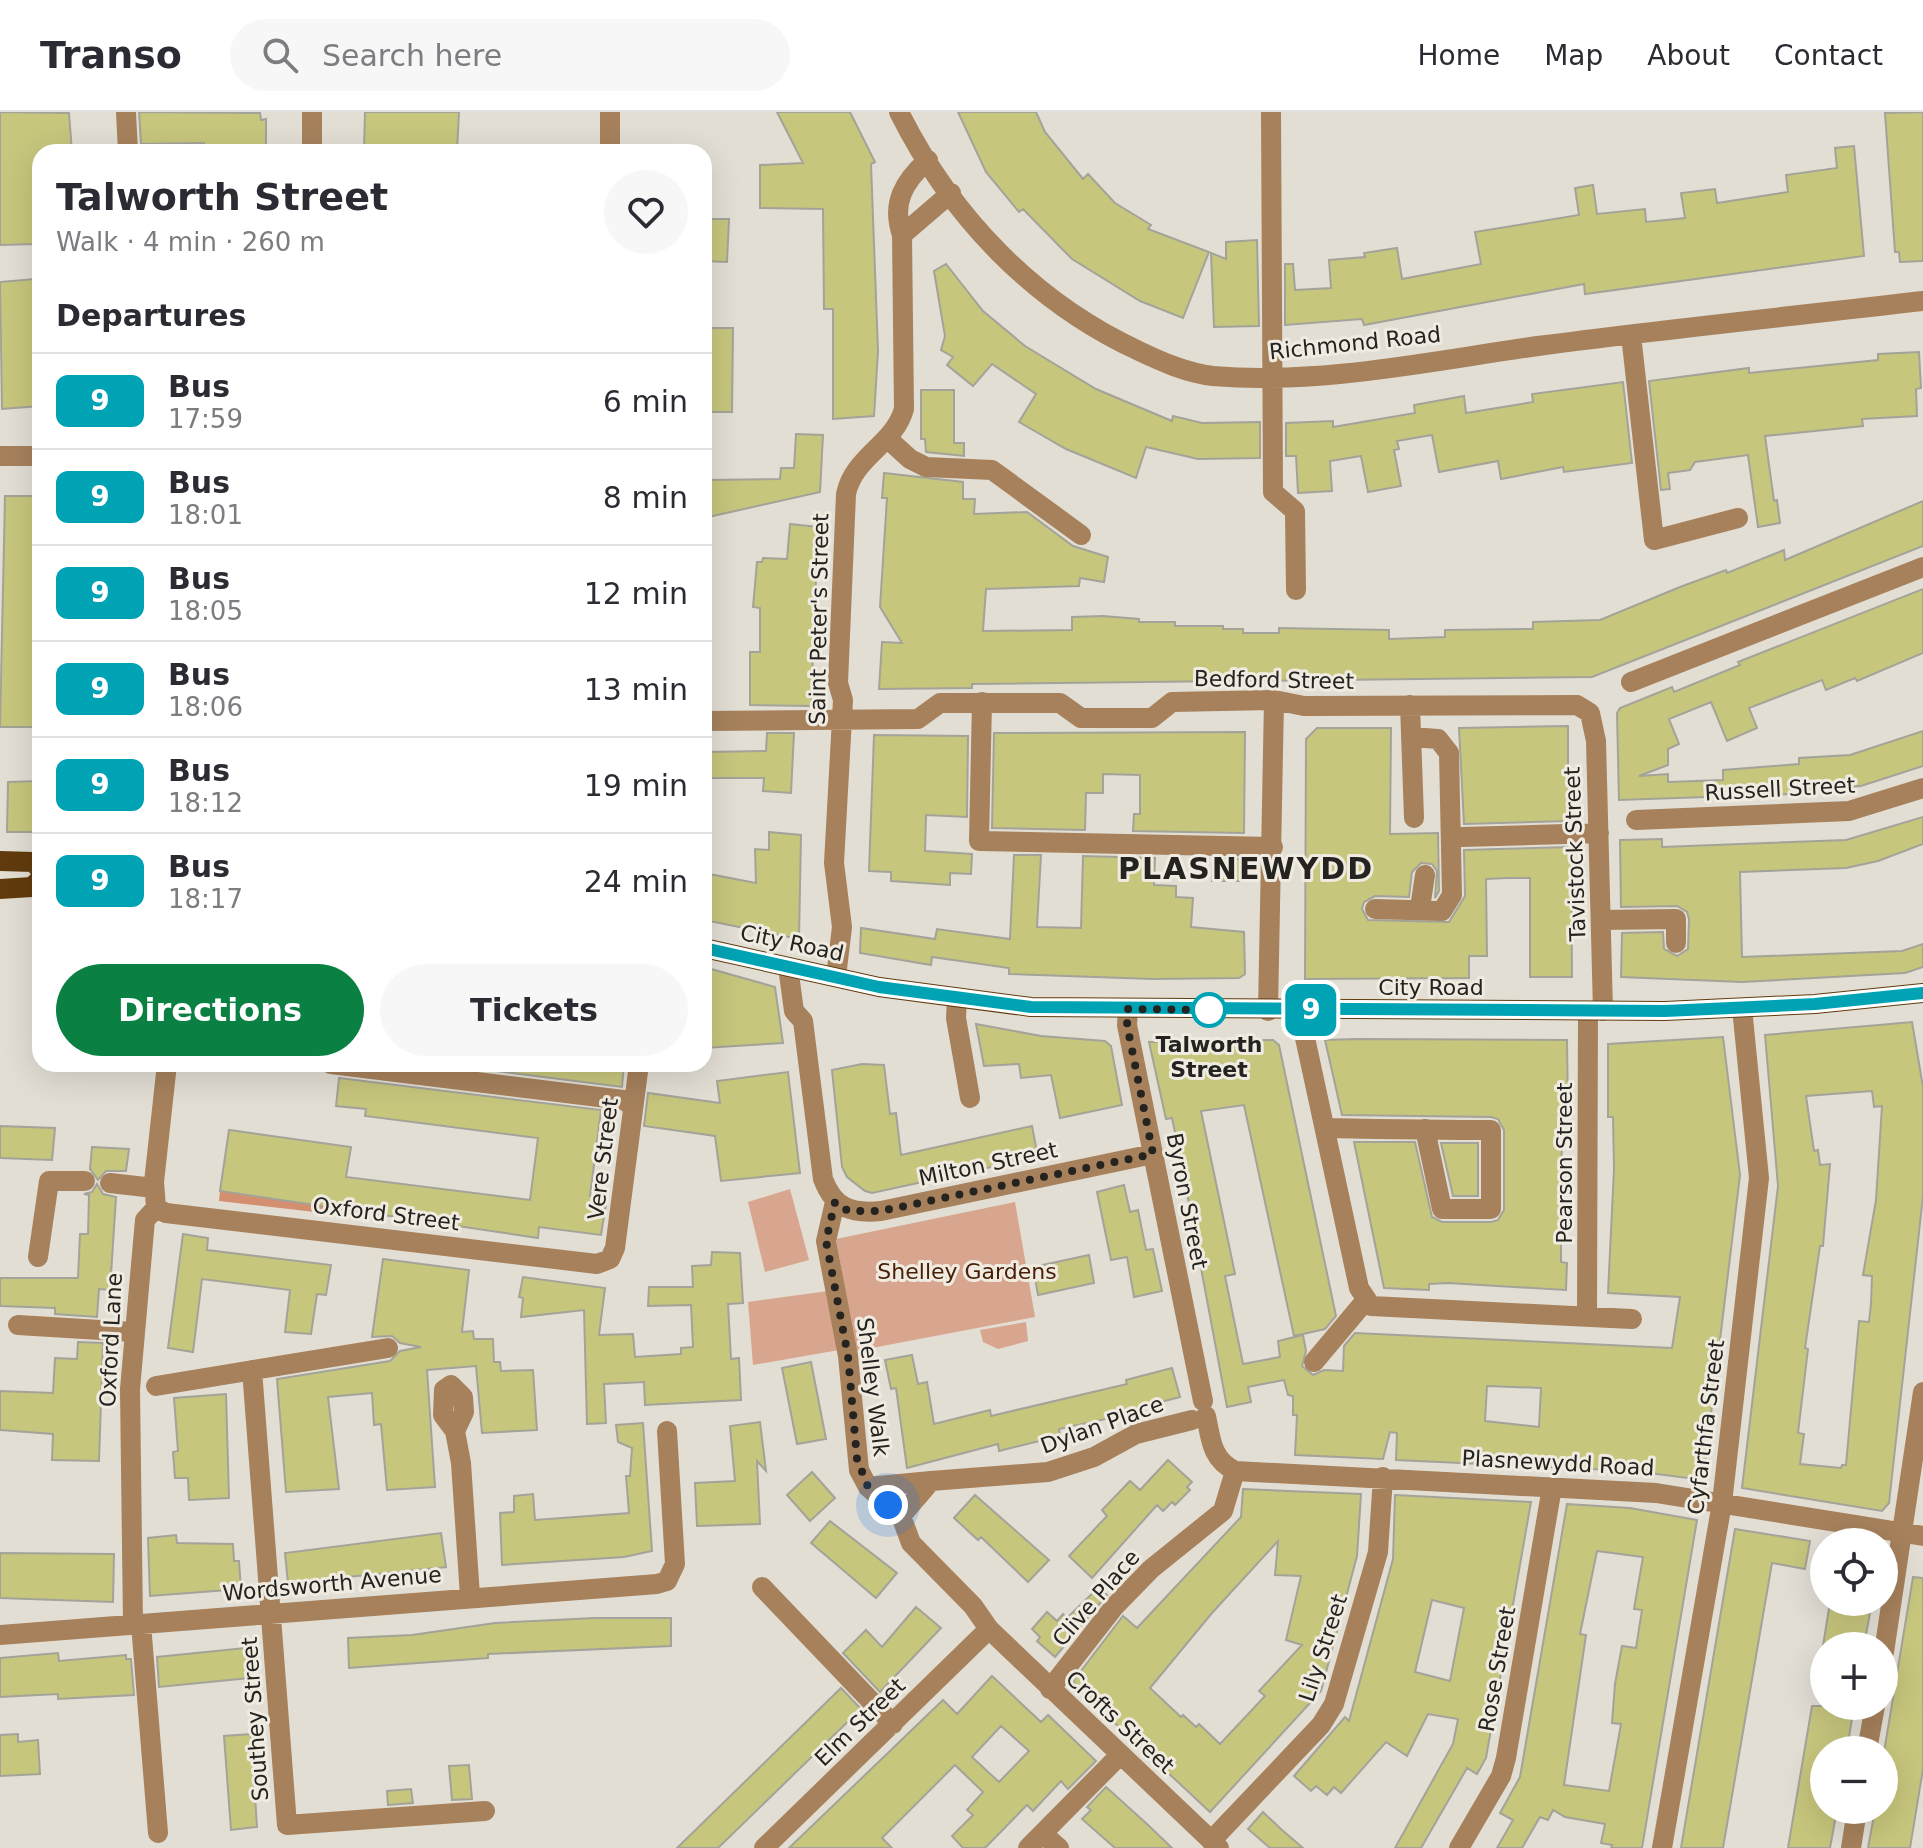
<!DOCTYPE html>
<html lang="en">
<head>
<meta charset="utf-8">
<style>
	:root { --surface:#fff; --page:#f7f7f7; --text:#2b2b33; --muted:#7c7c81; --line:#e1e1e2; --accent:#0b8043 }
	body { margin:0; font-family:"DejaVu Sans",sans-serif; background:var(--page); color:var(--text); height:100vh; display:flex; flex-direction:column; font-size:30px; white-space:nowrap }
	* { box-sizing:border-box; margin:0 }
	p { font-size:26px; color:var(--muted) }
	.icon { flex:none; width:44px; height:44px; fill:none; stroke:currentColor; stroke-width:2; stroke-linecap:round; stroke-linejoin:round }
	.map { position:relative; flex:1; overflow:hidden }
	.details { position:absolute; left:32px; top:32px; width:680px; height:928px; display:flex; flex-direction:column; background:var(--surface); border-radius:24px; box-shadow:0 8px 32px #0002 }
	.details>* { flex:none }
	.badge { padding:0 16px; border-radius:12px; font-size:28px; line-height:52px }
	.fabs { position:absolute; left:1810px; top:1416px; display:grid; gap:16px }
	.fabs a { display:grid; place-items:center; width:88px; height:88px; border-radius:50%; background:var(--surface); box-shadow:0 8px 32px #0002; font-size:40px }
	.you { position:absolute; width:40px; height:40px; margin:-20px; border:6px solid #fff; border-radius:50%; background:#1a73e8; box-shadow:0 0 0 12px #1a73e833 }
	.map>.badge { position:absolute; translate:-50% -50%; box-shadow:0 0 0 4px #fff }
	h2 { padding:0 24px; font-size:30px; line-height:72px }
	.round { display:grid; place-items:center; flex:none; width:84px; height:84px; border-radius:42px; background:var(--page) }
	.overview { display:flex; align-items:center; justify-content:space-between; height:136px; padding:0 24px }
	h1 { font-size:38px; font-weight:700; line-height:60px }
	.cta { display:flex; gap:16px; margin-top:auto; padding:16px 24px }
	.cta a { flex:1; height:92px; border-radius:48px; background:var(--accent); color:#fff; font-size:32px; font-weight:700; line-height:92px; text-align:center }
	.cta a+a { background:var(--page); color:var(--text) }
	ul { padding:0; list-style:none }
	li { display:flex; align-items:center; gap:24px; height:96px; padding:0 24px; border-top:2px solid var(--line) }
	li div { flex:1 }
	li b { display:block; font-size:30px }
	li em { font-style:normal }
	li .badge { min-width:88px; font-weight:700; text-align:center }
	header { display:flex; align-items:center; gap:48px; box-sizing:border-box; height:112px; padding:0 40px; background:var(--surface); border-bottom:2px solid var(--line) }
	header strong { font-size:38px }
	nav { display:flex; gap:44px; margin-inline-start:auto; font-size:28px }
	.search { width:560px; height:72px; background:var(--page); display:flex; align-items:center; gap:20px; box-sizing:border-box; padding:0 28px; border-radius:44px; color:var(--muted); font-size:30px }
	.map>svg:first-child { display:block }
	.green { fill:#d8a68e }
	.forest { fill:#d38f6f }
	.building { fill:#c7c67d; stroke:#a3a399; stroke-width:2; fill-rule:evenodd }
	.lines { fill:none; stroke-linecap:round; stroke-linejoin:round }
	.minor { stroke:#a6815c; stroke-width:20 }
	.major { stroke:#613b0d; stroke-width:20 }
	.line-casing { stroke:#fff; stroke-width:18 }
	.line { stroke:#00a3b4; stroke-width:12 }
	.walk { stroke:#252320; stroke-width:8; stroke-dasharray:0 14.4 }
	.stop-dot { fill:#fff; stroke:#00a3b4; stroke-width:4 }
	.labels { text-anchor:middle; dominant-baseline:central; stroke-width:6; stroke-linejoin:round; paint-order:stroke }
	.street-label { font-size:22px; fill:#252320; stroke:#f0ebe1 }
	.stop-label { font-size:22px; font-weight:bold; fill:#252320; stroke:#f0ebe1 }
	.park-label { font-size:22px; fill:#491e06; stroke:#f0ebe1 }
	.district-label { font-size:30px; font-weight:bold; letter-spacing:2px; fill:#252320; stroke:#f0ebe1 }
</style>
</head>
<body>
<header>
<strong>Transo</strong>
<div class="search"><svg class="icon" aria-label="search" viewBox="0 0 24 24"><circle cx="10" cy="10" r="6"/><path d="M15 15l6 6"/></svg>Search here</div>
<nav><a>Home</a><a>Map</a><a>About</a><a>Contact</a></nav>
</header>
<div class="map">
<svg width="1923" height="1736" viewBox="0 0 1923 1736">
	<rect width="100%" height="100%" fill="#e2ded4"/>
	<!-- green -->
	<path class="green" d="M790,1077L809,1148L765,1160L748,1090Z
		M1015,1090L1035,1205L856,1239L836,1127Z
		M828,1179L839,1238L753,1253L748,1190Z
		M1026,1210L1028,1229L998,1237L983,1230L980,1218Z"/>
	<!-- forest -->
	<path class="forest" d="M220,1079L342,1095L341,1103L219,1089Z"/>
	<!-- building -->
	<path class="building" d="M0,0L69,1L72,40H40V58H33L36,106L40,105V128L35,132L0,133Z
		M139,0L260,1L261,8L266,7V40H204V31L141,32Z
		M365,0H459L457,40L364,38Z
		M777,0H850L875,50L871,52L878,239L874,304L833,307V197H824L823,97L760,96V53L803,51Z
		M958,0H1036L1045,20L1083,67L1088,62L1115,91L1151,113L1148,117L1209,140L1183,206L1140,189L1072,147L1023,97L1019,100L986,60Z
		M1923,0V149L1900,150L1899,140H1895L1885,1Z
		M1854,34L1864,144L1585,182L1584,172L1364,213L1362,207L1285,213V152H1293L1295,178L1331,176L1329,148L1365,145L1364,141L1397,136L1402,167L1481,152L1475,120L1579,103L1575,76L1593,73L1597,102L1645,97L1646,110L1685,106L1681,81L1715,77L1717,91L1788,80L1786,63L1837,56L1835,36Z
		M704,107H729L727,150L704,149Z
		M1257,128L1259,214L1214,215L1211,141L1226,147V130Z
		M946,152L983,199L1025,234L1096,277L1172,309L1173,304L1202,311L1260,310V346L1198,347L1146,335L1136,366L1066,337L1019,310L1036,282L992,252L973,274L947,253L953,245L941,238L945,224L934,159Z
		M35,167L40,175V294L2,297L0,170Z
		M704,216H733L732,300H704Z
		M1919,240L1921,276L1916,277L1917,304L1862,307L1863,314L1765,324L1774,389L1777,388L1780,411L1758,415L1748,343L1695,350L1690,358L1668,361L1670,377L1661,378L1649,269L1749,256V261L1878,248V242Z
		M1623,270L1632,351L1564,360L1563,355L1501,367L1498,349L1439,360L1432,323L1397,329L1399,337L1394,338L1401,374L1368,380L1361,344L1330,349L1332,379L1298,381L1296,344H1286V311L1333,309V315L1415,301L1414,293L1464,284L1466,301L1533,290L1532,282Z
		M921,278H954V331H964V344L926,340L925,327H921Z
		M796,322L823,323L820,380L704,406V368L780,367L781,356H794Z
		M884,361L963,370V387H975L974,402L1027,400L1073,434L1108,445L1104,470L1080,466L1079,474L986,477L983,519L1072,518V505L1103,504L1139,507V510H1175V514H1223V517H1243V521H1279V516L1389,518V527L1445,525V518L1533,517V510L1600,508L1680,475L1726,458L1727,461L1784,438L1785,448L1923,389V434L1592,565L972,572V576L879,577L882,530L902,531L880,495L887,386H882Z
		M5,384H40V615H0Z
		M790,412L818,415L811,594L750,593V540H760V496L753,495L757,450H762L763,446L787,447Z
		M1923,477V541L1857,569L1855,566L1826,578L1822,568L1749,596L1757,616L1727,629L1711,590L1669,607L1679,632L1668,637V653L1639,664L1668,662V670L1723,668V658L1799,652V646L1850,643L1923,619V654L1861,674L1793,679V682L1619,688L1617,601L1620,596L1672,575L1674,580L1740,553L1738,550Z
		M1568,614V709L1464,712L1459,616Z
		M1317,616H1391L1390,722L1438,721L1439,779L1435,786L1437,759L1432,752L1421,751L1412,760L1409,785L1375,784L1364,790L1362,797L1368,808L1449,810L1465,784L1464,738L1571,735L1572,865H1530V766H1507L1486,767L1487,844H1469V866L1305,867L1306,627Z
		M1245,620L1244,721L1133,719L1134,702H1140V663L1103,662V681H1086L1085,718L992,716L994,621Z
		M767,621H794L791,681L763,679L764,666H705V640L766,639Z
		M874,623L968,624L967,705L926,703L925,739L972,742L971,762L950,761V773L891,769V760L869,759Z
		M40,669V720H7L8,670Z
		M1923,705V732L1878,749L1846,756L1740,760L1742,845L1902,839L1923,832V855L1905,861L1742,870L1621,865L1622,821L1663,820L1664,837L1677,844L1688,837L1689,807L1687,800L1677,794L1621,795L1620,728L1662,727V735L1846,728Z
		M769,720L801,723L799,827L704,808V761L756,771L755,737L769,738Z
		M1014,743H1041L1037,815L1081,816L1083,744L1155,746L1154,773L1176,774V785L1193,786L1191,815L1244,820L1245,862L1239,866L1152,867L1009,862V856L932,845L931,853L860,841L861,816L935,827L937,817L1010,827Z
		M1213,747H1245V769H1212Z
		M704,855L775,875L783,931L704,936Z
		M1912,910L1923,975V1084L1889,1391L1882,1399L1742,1376L1778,1074L1765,923ZM1872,979L1874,995L1882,994L1876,1088L1863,1163L1872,1164L1871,1192L1869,1210L1859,1209L1846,1353H1842L1841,1356L1800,1352L1804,1322L1798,1321L1808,1237L1805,1236L1820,1134H1823L1830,1052L1820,1053L1818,1038L1814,1039L1806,984Z
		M976,912L1041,924L1105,929L1111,934L1122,993L1060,1006L1051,963L1021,966L1019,952L984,954Z
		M1723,925L1740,1063L1703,1368L1633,1359L1396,1348L1397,1321L1390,1320L1383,1347L1295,1343L1297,1303H1293V1284L1288,1283L1284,1268L1248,1275L1251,1290L1227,1295L1180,1044L1172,1006L1166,1007L1149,930L1273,928L1279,933L1336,1204L1325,1217L1294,1224L1244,993L1201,999L1235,1162L1225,1164L1243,1252L1280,1245L1278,1229L1303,1223L1306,1239L1302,1254L1313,1263L1324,1258L1343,1259L1344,1234L1355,1221L1672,1236L1680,1185L1608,1181L1614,1057L1613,1005H1608V932ZM1487,1274L1541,1276L1539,1315L1485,1309Z
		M1358,927L1567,928L1568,998H1563L1561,1059V1150L1567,1151L1566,1178L1448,1171L1429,1172V1178L1384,1176L1354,1030H1415L1432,1105L1442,1110H1491L1498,1108L1504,1098V1018L1498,1007L1491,1005L1342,1003L1325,928Z
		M482,952H624L622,975L481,957Z
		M862,952L884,953L890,1002L896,1001L901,1043L1032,1014L1038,1045L872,1081L865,1079L847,1065L842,1055L832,958Z
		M788,960L800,1061L721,1069L715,1024L644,1014L648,981L720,991L717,969Z
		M339,966L601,998L590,1084L607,1086L601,1123L539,1115L538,1126L220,1079L229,1018L351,1035L346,1065L530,1088L538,1026L365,1004L366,997L336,994Z
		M0,1014L55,1016L52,1048L0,1046Z
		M1441,1031H1478V1084H1453Z
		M92,1035L129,1037L126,1059H106L98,1068L90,1057Z
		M97,1072L103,1082L116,1085L110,1178L99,1177L97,1205L55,1202V1196L0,1194V1166H78L80,1122H88L89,1083L84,1082L92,1080Z
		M1124,1073L1130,1100L1138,1098L1146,1138L1153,1137L1162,1179L1134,1185L1127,1145L1111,1148L1097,1080Z
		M183,1122L208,1126L207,1138L331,1153L326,1183L317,1182L311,1222L285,1220L290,1178L202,1167L193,1240L168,1236Z
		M712,1140L740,1141L743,1191L728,1192L731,1247L739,1246L741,1288L645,1293L644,1270L604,1272L606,1311L587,1312L584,1198L521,1205L523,1186L519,1185L523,1165L605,1176L599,1223L633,1222L635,1245L681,1242V1236L693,1235L691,1193L648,1194L649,1175H693L692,1154L711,1153Z
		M1089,1143L1094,1171L1038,1183L1033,1155Z
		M383,1147L469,1158L462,1220L473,1219L474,1227H493L494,1250H500L501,1259L533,1258L537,1318L482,1321L476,1254L427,1258L435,1375L387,1378L381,1312L374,1313L372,1281L328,1285L339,1377L286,1380L277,1267L390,1249L400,1239L421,1235L400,1231L392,1224L372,1225Z
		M78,1230L103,1231L99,1349L52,1348L53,1322L0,1318V1279L53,1281L55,1246L77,1247Z
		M912,1243L918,1272L927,1270L934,1312L990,1298L991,1304L1127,1272L1126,1268L1172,1256L1180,1285L1134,1297V1301L1059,1317L1060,1324L999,1339L998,1332L907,1356L896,1276L891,1277L885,1248Z
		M811,1250L826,1327L797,1332L782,1256Z
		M226,1282L229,1386L189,1388L188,1366H175L173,1340L178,1339L174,1286Z
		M760,1310L766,1359L757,1349L760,1412L697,1414L695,1371L735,1369L730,1314Z
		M643,1311L652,1439L624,1445L502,1453L500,1401L514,1400V1384L533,1382L535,1408L629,1401L626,1364H630L632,1336L618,1330L616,1313Z
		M1168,1348L1192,1370L1187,1375L1190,1378L1175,1393L1172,1390L1163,1399L1157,1393L1092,1466L1069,1444L1107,1404L1102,1398L1130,1369L1140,1378Z
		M812,1360L835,1386L810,1409L787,1383Z
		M1243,1377L1361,1382L1357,1444L1321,1579L1210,1700L1074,1573V1568L1123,1504L1137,1516L1241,1405ZM1278,1429L1275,1463L1301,1464L1286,1528L1302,1533L1259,1579L1265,1584L1220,1632L1199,1612L1196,1615L1183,1603L1181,1605L1150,1576L1212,1501Z
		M975,1383L1049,1448L1028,1470L981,1425L978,1428L954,1406Z
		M1395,1383L1531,1390L1486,1646L1477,1662L1467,1656L1421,1736H1395L1453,1632L1458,1607L1428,1602L1407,1644L1386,1630L1341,1681L1334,1675L1327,1683L1316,1674L1311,1679L1294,1664L1345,1605L1349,1609L1393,1447ZM1432,1488L1464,1496L1450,1569L1415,1560Z
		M1567,1392L1630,1396L1697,1408L1642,1736H1611L1612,1733L1601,1731L1605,1712L1565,1705L1553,1698L1548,1708L1540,1705L1522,1736H1497L1513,1708L1500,1701L1520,1665ZM1597,1439L1643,1445L1634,1497L1642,1498L1636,1536L1622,1534L1615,1572L1612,1611L1621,1612L1609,1679L1564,1673L1586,1523L1580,1522Z
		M830,1409L897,1461L876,1486L811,1431Z
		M1735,1417L1810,1429L1805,1457L1772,1451L1723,1736H1681Z
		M441,1421L446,1455L288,1471L285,1441Z
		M176,1423L177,1431L233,1432L234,1449H239L241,1477L150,1484L148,1426Z
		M0,1441L114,1442L113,1490L0,1486Z
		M1913,1465L1923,1466V1657L1910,1736H1868L1875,1698H1884V1640Z
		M1099,1475L1107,1483L1055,1545L1037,1529L1040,1525L1032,1517L1047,1500L1057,1509L1063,1502L1067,1506Z
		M1830,1490H1872L1864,1534H1823Z
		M916,1495L941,1516L880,1580L843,1541L866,1518L882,1535Z
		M595,1506H671V1534L488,1542V1546L349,1556L348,1526L412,1523L495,1511Z
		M245,1536L249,1566L159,1575L157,1545Z
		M58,1541L59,1549L126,1543V1547H131L134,1583L58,1587V1582L0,1585V1546Z
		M992,1564L1041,1610L1048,1603L1096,1649L1068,1677L1061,1669L1033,1699L1027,1693L985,1736H963L952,1724L973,1703L967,1698L983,1680L955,1653L882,1726L892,1736H789L943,1588L957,1602ZM1001,1614L1029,1639L999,1670L972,1645Z
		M841,1576L861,1597L718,1736H677Z
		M1812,1594H1854L1847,1638H1824V1698H1837L1830,1736H1788Z
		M18,1622V1630L38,1628L40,1662L0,1664V1623Z
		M251,1622L257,1715L231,1718L224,1624Z
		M469,1653L472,1687L452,1688L449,1654Z
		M1106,1675L1147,1712L1172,1736H1115L1082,1707L1091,1698L1087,1695Z
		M411,1677L413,1691L388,1693L387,1679Z
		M1263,1700L1282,1718L1303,1736H1270L1248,1717Z"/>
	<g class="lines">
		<!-- minor -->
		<path class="minor" d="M126,0L128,40
			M312,0V40
			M899,0C951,104 1033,190 1139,239C1162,250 1187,261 1213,264C1321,273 1431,249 1538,234C1666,217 1795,204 1923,189
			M1271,0L1273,380L1295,399L1296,478
			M610,40V0
			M902,123L951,81
			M1631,223L1654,428L1738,406
			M888,327L910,347L926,355L992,358L1081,423
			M0,344H40
			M1631,570L1923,455
			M982,590L979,729L1273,735
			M1410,593L1414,706
			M704,609L918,607L940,591H1060L1081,606H1152L1172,590L1274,588L1304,594L1577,593L1590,601L1596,629L1603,899
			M1636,708L1849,699L1923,676
			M1462,725L1599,721
			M1420,796L1425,763
			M1375,797L1442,799L1452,783L1449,641L1438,627L1411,625
			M1601,808L1676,807V831
			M788,855L794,899L803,909L823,1067C834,1096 851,1102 881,1099L1153,1042
			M836,865L842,815L834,751L843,588L838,571L846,382C854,344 894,333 904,297L902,123C891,91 904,69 928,48
			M957,887L956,906L970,986
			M1128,897L1127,913L1203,1289
			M1299,898L1359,1176L1371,1194L1632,1207
			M1268,899L1274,588
			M331,952L623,988L633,994
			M1325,1016C1380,1017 1435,1018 1491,1018V1097H1442L1425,1017
			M110,1071L154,1076
			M835,1090L826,1129L848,1244L859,1358L868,1375L901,1404L911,1431L973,1494L989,1517L1219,1736
			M156,1096L166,1101L597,1152L610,1147L615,1136L639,952
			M156,1096L154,1070L167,952
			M38,1145L49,1069H85
			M1587,1204L1588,899
			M18,1213L133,1220
			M1314,1250L1366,1188
			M252,1258L287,1713L485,1699
			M156,1274L388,1236
			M1206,1304C1211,1327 1211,1347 1235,1359L1656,1381L1923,1424
			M455,1319L464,1300L463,1285L451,1273L444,1278L443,1303L455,1319L461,1351L470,1484
			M868,1375L931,1369
			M901,1404L931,1369L1048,1360L1094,1345L1136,1322L1192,1308
			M762,1475L893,1612
			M133,1512L130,1277L145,1108L156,1096
			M141,1512L158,1721
			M0,1523L657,1472L667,1469L675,1452L667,1319
			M1884,1540L1923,1280
			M1050,1577L1114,1495L1151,1457L1223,1399L1235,1359
			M1867,1638L1875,1594
			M1043,1722L1059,1736
			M1211,1729L1321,1613L1334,1592L1378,1440L1383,1365
			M764,1736L989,1517
			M1028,1736L1120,1643
			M1459,1736L1501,1664L1506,1646L1552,1375
			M1662,1736L1722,1391L1759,1066L1742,896
			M1851,1736L1857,1698"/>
		<!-- major -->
		<path class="major" d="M0,749L33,750L40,757
			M0,777L32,775L40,767
			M704,836L879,875L1031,895L1665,899L1815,892L1923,881"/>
	</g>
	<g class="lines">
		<!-- line casing -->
		<g class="line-casing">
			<path id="line" d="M704,836L879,875L1031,895L1665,899L1815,892L1923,881"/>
		</g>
		<!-- line -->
		<use href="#line" class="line"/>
		<!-- walk -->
		<path class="walk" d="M888,1393L868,1375L857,1347L848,1244L826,1129L835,1090L848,1099H881L1153,1042L1127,913L1128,897L1209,898"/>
	</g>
	<!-- markers -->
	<circle class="stop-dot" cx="1209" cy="898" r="16"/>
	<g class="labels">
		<!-- street labels -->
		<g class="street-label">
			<text transform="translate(1355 231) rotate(-6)">Richmond Road</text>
			<text transform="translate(819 507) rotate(-89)">Saint Peter's Street</text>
			<text transform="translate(1274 568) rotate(1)">Bedford Street</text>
			<text transform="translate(1780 677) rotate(-3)">Russell Street</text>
			<text transform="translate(1575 742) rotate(-92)">Tavistock Street</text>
			<text transform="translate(792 831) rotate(12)">City Road</text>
			<text x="1431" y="875">City Road</text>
			<text transform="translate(603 1047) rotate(-83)">Vere Street</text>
			<text transform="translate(1564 1051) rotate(-90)">Pearson Street</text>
			<text transform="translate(988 1052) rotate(-12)">Milton Street</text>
			<text transform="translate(1187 1089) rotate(79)">Byron Street</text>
			<text transform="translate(386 1102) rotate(7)">Oxford Street</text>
			<text transform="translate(111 1228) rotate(-87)">Oxford Lane</text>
			<text transform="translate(873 1275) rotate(83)">Shelley Walk</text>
			<text transform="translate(1102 1313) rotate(-20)">Dylan Place</text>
			<text transform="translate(1706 1315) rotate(-83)">Cyfarthfa Street</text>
			<text transform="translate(1558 1351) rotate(3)">Plasnewydd Road</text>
			<text transform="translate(332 1472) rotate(-5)">Wordsworth Avenue</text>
			<text transform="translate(1096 1486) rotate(-49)">Clive Place</text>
			<text transform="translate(1323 1536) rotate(-72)">Lily Street</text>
			<text transform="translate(1497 1557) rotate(-80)">Rose Street</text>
			<text transform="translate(255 1607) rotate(-94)">Southey Street</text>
			<text transform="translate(860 1610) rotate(-44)">Elm Street</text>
			<text transform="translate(1120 1610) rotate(43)">Crofts Street</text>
		</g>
		<!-- stop labels -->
		<g class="stop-label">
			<text x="1209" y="932">Talworth<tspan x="1209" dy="25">Street</tspan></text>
		</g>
		<!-- park labels -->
		<g class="park-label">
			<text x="967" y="1159">Shelley Gardens</text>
		</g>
		<!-- district labels -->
		<g class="district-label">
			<text x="1246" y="756">PLASNEWYDD</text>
		</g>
	</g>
</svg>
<div class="fabs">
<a><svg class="icon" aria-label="locate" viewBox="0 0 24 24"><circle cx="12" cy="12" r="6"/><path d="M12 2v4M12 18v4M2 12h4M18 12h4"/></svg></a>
<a>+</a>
<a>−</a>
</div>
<div class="you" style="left:888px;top:1393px"></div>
<b class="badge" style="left:1311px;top:898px;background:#00a3b4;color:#fff">9</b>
<section class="details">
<div class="overview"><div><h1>Talworth Street</h1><p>Walk · 4 min · 260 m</p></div><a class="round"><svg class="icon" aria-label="heart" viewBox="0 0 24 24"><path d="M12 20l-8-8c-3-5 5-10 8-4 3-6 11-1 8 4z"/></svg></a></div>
<h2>Departures</h2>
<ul>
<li><span class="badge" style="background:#00a3b4;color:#fff">9</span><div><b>Bus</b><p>17:59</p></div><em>6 min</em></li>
<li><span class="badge" style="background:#00a3b4;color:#fff">9</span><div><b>Bus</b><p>18:01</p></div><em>8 min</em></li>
<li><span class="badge" style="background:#00a3b4;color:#fff">9</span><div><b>Bus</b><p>18:05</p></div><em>12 min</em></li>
<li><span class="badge" style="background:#00a3b4;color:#fff">9</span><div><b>Bus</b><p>18:06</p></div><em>13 min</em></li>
<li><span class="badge" style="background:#00a3b4;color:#fff">9</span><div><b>Bus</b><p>18:12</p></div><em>19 min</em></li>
<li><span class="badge" style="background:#00a3b4;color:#fff">9</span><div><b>Bus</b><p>18:17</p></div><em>24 min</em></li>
</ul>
<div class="cta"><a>Directions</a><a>Tickets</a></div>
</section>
</div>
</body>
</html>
